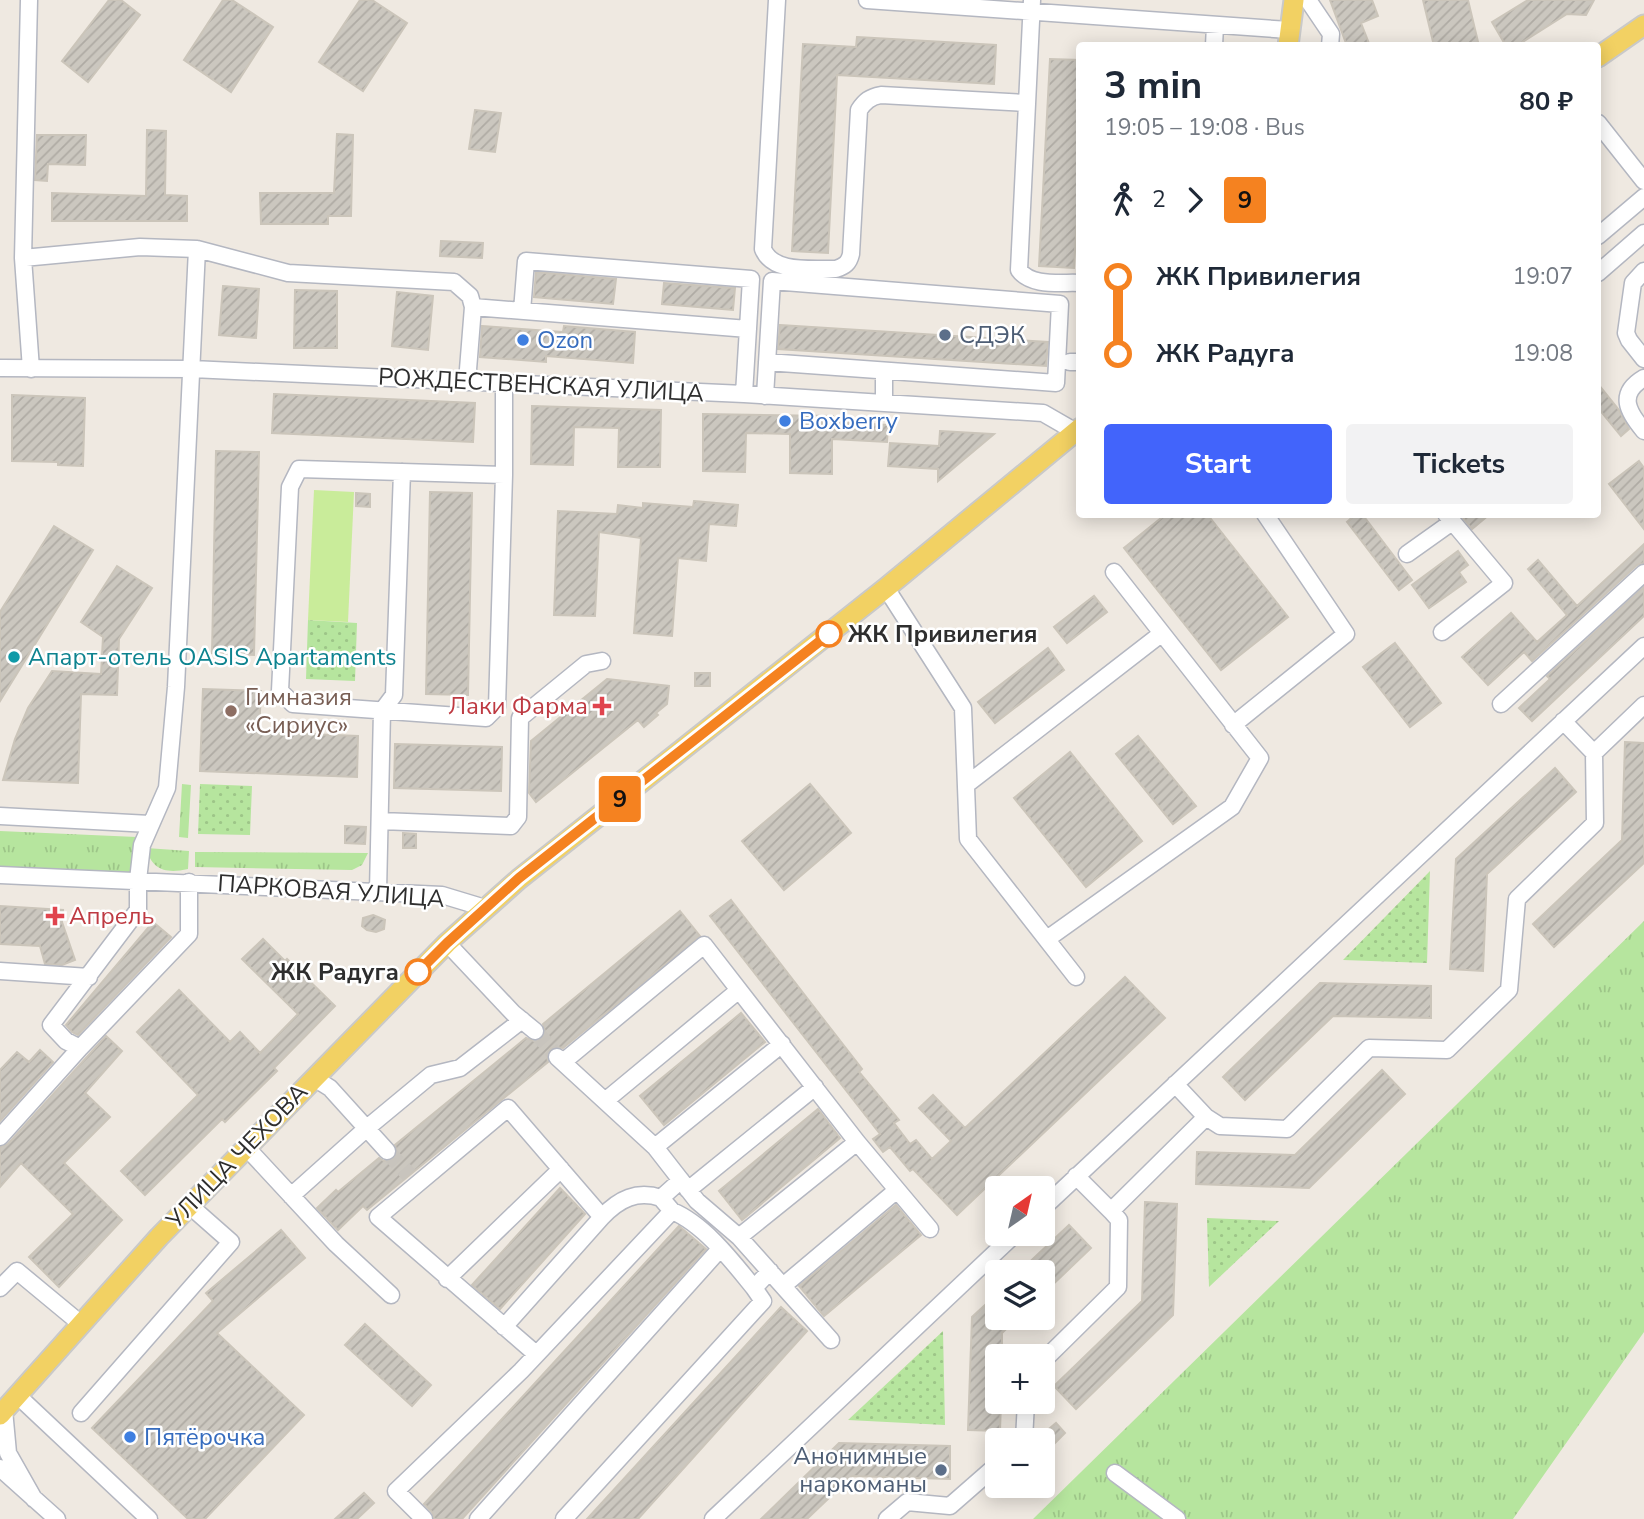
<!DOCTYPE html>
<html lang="en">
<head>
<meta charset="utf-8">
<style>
	:root { --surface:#fff; --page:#f2f2f3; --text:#1f2937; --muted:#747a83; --accent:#4264fb }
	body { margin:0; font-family:"Nunito Sans",sans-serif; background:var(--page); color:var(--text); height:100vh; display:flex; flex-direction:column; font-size:26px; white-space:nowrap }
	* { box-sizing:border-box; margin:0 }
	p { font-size:23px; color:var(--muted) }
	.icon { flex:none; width:38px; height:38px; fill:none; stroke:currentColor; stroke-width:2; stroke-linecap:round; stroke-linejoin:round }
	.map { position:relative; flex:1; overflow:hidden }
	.panel { position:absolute; left:1076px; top:42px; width:525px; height:476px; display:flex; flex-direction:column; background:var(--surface); border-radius:7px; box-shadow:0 4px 18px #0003 }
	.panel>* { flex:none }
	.badge { padding:0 14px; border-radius:5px; font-size:24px; line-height:46px }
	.needle { width:46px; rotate:34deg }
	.buttons { position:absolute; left:985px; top:1176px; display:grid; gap:14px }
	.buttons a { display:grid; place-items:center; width:70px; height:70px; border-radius:7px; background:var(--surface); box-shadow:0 4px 18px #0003; font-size:35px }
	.map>.badge { position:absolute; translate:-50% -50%; box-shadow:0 0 0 4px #fff }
	.legs { display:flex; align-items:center; gap:10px; height:77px; padding:0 28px; font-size:23px }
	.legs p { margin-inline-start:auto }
	.headline { display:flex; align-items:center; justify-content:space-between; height:119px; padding:0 28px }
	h1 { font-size:38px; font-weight:700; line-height:52px }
	.cta { display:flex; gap:14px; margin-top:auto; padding:14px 28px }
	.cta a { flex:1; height:80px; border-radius:7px; background:var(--accent); color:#fff; font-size:28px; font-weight:700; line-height:80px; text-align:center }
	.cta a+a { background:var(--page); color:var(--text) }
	ul { padding:0 28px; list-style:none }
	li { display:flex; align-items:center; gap:24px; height:77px; font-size:26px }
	li i { display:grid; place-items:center; width:10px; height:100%; margin:0 9px; background:currentColor }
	li i::after { content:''; width:18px; height:18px; margin:-9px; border:5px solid; border-radius:50%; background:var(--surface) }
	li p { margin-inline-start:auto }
	li:first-child i { background:linear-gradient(#0000 50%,currentColor 0) }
	li:last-child i { background:linear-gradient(currentColor 50%,#0000 0) }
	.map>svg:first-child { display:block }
	.grass { fill:url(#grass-tufts) }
	.park { fill:url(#park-dots) }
	.pitch { fill:#c9ec9a }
	.building { fill:url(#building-hatch); stroke:#cbc5ba; stroke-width:2 }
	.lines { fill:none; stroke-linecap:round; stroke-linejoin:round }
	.minor-tunnel { stroke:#c8c4bd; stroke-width:16; stroke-dasharray:16 8; stroke-linecap:butt }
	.minor-casing { stroke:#b4b7c1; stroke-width:19 }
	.major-casing { stroke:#c9c9c9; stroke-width:23 }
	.minor { stroke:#fff; stroke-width:16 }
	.major { stroke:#f2d163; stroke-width:19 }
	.line-1-casing { stroke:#fff; stroke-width:16 }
	.line-1 { stroke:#f58220; stroke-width:10 }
	.service-dot { fill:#5c6f8a; stroke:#fff; stroke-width:2.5 }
	.shop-dot { fill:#3f7fe0; stroke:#fff; stroke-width:2.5 }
	.stop-1-dot { fill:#fff; stroke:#f58220; stroke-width:3.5 }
	.culture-dot { fill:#0f9aa8; stroke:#fff; stroke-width:2.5 }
	.health-dot { fill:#e0444e; stroke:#fff; stroke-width:2.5 }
	.education-dot { fill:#8d6e63; stroke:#fff; stroke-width:2.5 }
	.labels { text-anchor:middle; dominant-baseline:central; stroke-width:5; stroke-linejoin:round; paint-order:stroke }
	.service-label { font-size:24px; fill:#4e5e75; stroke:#fff; text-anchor:start }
	.shop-label { font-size:24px; fill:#366cbe; stroke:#fff; text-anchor:start }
	.street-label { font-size:24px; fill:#2e2e2e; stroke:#fff }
	.stop-label { font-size:24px; font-weight:bold; fill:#2e2e2e; stroke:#fff; text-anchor:start }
	.culture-label { font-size:24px; fill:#0d838f; stroke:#fff; text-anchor:start }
	.education-label { font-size:24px; fill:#785e54; stroke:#fff; text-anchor:start }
	.health-label { font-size:24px; fill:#be3a42; stroke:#fff; text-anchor:end }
</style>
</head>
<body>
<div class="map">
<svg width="1644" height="1519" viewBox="0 0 1644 1519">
	<defs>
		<pattern id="grass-tufts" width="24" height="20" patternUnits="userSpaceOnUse" patternTransform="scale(1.75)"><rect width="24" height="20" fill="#b6e59e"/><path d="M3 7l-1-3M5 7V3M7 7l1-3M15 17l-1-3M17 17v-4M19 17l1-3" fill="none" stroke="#9dc588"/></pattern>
		<pattern id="park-dots" width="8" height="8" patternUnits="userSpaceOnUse" patternTransform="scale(1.75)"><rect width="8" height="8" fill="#b6e59e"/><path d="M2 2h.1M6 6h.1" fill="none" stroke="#9dc588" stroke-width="1.8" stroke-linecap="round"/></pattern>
		<pattern id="building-hatch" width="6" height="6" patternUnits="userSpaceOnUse" patternTransform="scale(1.75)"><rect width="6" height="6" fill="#cbc7bf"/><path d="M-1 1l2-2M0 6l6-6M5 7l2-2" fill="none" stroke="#afaba4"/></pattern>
	</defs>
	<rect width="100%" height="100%" fill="#efe9e1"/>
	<!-- grass -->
	<path class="grass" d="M182,784L191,785L188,838L179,837Z
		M0,831L137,837L133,873L0,867Z
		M146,848L189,851L188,869C166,874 152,870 146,848Z
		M195,852L368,853L362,865L352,870L195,867Z
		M1644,921V1332L1513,1519H1033Z"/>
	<!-- park -->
	<path class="park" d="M308,620L357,623L355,681L306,679Z
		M200,784L252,786L250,835L198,834Z
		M1430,871L1427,963L1343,960Z
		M1207,1218L1279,1221L1209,1287Z
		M943,1331L945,1425L848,1420Z"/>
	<!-- pitch -->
	<path class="pitch" d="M314,490L354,492L348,622L308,620Z"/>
	<!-- building -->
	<path class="building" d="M109,0H121L140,15L88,82L62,61Z
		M223,0H232L273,27L231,92L184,60Z
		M360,0H372L407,23L363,91L319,62Z
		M1330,0H1372L1378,16L1361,23L1370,46H1347Z
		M1423,0H1468L1479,46H1434Z
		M1528,0H1594L1586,15L1567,14L1516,46H1506L1492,22Z
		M857,37L996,45L994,84L837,75L828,253L792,251L803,44L856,47Z
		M1050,59L1080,60V168L1074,268L1039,266Z
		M475,110L501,113L495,152L469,149Z
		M147,130L166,131L165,195L187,196V221H52V193L146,196Z
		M337,134L353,135L351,216H328V224H261L260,193H334Z
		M37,135H86L85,165L48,164L47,181L35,180Z
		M441,241L483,243L482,258L440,256Z
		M536,272L616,279L613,304L534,297Z
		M664,283L735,288L733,310L662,304Z
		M223,286L259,289L256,338L219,335Z
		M295,290L337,291V348H294Z
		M397,292L433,296L428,350L392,346Z
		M780,325L1048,342L1046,366L778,349Z
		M482,326L563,332L564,326L635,332L633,363L546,356V362L480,357Z
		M1598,384L1619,410L1629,429L1621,436L1598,408Z
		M274,394L475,403L473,442L272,433Z
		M12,395L85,398L83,466L58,465V462L12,461Z
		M532,406L661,410L660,467H618L619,428L574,427L573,465L531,464Z
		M703,414L833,416V422L888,425L887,442L832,439V474L790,473V434L746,433L745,472L703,471Z
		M940,431L994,434L938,481V469L888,466L890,443L939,446Z
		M216,451L259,452L254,655L212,653Z
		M1639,461L1644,468V529L1609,484Z
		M430,492L472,493L468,695L426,694Z
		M356,493L370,494V507L356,506Z
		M694,501L738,505L736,526L709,524L706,561L678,558L672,636L634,633L641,538L599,532L595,616L554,615L558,511L617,514L618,505L643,508V503L693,507Z
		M1166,514H1207L1288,617L1221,670L1124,548Z
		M1356,514H1362L1412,580L1399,590L1347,522Z
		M1460,514H1490L1472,529Z
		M54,526L93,550L0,701V612Z
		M1644,544V563L1637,565L1532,661L1524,652L1488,685L1462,657L1511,613L1537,642L1567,615L1528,569L1538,560L1577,606Z
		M1458,551L1468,565L1459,572L1466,582L1429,608L1412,585Z
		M117,566L152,588L119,639L117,695L81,694L78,783L3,780L15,739L28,708L52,671L101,674L103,637L81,622Z
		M1644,587V616L1532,721L1519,708L1550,679L1547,676Z
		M1094,596L1107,612L1067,643L1054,627Z
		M1395,643L1441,703L1410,727L1363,667Z
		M1048,648L1064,670L995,723L978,702Z
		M695,673H710V686H695Z
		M607,679L669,686L667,704L656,713L658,715L644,727L638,720L536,802L529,793L531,741Z
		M203,689L261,691L259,732L358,736L357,777L200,771Z
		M1138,736L1196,806L1173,824L1116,754Z
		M1625,742L1644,743V863L1554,947L1533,924L1622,840Z
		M395,744L502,747L501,791L394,788Z
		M1070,752L1142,841L1086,887L1014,798Z
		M1555,768L1576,792L1487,874L1483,971L1450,969L1456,859Z
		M810,784L851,833L784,890L742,841Z
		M345,826L366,827L365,844L345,843Z
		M403,833L416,834V848H403Z
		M731,900L862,1069L859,1072L899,1120L894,1123L910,1144L916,1140L932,1159L951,1141L919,1108L933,1095L965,1128L1125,977L1165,1018L957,1215L913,1169L910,1171L890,1147L883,1152L873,1139L880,1134L710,916Z
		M0,906L63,910L62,922L75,960L62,965L45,964L40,946L0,944Z
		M680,911L700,936L563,1048L555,1047L550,1049L547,1055L548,1062L367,1210L363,1206L338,1230L317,1208L336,1190L338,1192L379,1158L384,1161L393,1159L397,1154L395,1145L526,1038L534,1041L543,1038L545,1032L543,1024Z
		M373,915L385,920L384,929L376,932L367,930L362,926L363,918Z
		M153,922L171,937L78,1035L72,1032L66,1025Z
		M263,939L285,961L287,959L335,1006L274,1068L277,1071L225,1122L222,1119L145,1195L121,1171L198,1095L137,1032L179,990L230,1042L240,1032L260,1053L298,1014L242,959Z
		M1320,983L1431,986V1018L1333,1016L1245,1100L1223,1077Z
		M741,1013L765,1042L664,1125L640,1096Z
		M106,1036L122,1051L85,1093L110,1117L64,1163L122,1220L59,1287L29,1257L73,1214L21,1163L0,1187V1147L8,1144Z
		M40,1050L53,1062L0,1121V1070L17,1052L29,1062Z
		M1382,1070L1405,1094L1309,1188L1196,1184L1197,1152L1295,1155Z
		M818,1109L840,1138L742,1220L719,1191Z
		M560,1188L585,1214L500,1309L472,1285Z
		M1145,1202L1177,1204L1173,1315L1076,1409L1054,1386L1142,1301Z
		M896,1205L921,1235L824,1316L799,1286Z
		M1069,1225L1091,1248L1043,1294V1272H1019Z
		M679,1226L706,1249L462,1519H434L432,1512L424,1504Z
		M281,1230L305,1258L217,1333L304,1415L205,1519H188L92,1428L213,1301L206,1293Z
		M998,1293V1318H1018L1002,1333V1351L995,1357L998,1360V1402H1001L1000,1431L968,1430L972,1317Z
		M781,1307L807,1331L638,1519H587Z
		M365,1324L431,1385L412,1406L345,1345Z
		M1056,1423L1065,1433L1054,1444L1044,1433Z
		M839,1443L950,1446V1479L852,1476L807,1519H761Z
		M364,1493L374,1503L357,1519H335Z"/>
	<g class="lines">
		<!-- minor-tunnel -->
		<path class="minor-tunnel" d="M535,1031L556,1055
			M387,1151L409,1175"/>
		<!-- minor casing -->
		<g class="minor-casing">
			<path id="minor" d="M29,0L23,258L31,369
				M777,0L763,249C773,274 812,268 836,269C845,266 849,263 851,254L859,110C865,101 870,97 881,95L1027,103
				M867,0L1289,30
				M1032,0L1019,270C1031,287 1061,282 1080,283
				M1308,0L1331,34L1330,46
				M1214,46L1215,25
				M1598,123L1644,181
				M1598,236L1644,197
				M23,258L140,247L197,249L288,273L454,282L470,296L473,307L467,382
				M1644,271L1633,283L1626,333L1629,340L1644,359
				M1598,273L1644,233
				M473,307L748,329
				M522,311L526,261L751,279L744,394
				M1070,362H1080
				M0,368L192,369L744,394L1043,413L1076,432
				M1644,378C1617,394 1628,412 1644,431
				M504,383V475L497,707L486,718L293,704L280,691L290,487L299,469L504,475
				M765,396L772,281L1060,304L1056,383L767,362
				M884,403V371
				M1407,554L1452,522
				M886,588L963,708L968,839L1076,977
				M1442,632L1504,583L1446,514
				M1501,704L1644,573
				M1563,721L1594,753
				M1233,725L1346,634L1265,514
				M966,785L1161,634
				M0,816L150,824
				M381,821L511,826L518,817L520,718L586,664L602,661
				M0,875L442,895L485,908
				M378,892L382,711L394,695L402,472
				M1047,939L1232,807L1260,758L1114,572
				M447,943L513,1013L535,1031
				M0,971L89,977
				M80,1048L189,934V882
				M557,1057L655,1147L782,1044
				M563,1062L704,945L857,1142L930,1229
				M314,1078L330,1088L387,1151
				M1175,1084L1206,1117
				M605,1101L739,990
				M0,1137L80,1048L66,1041L51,1025L138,910V880L142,845L167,788L176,687L197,249
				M246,1147L336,1244L391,1295
				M655,1147L697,1201L739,1237L831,1340
				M1076,1176L1111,1211
				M688,1190L815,1087
				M291,1196L367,1128L431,1075L460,1068L522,1020
				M1043,1208L1644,646
				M672,1211C704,1224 733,1262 754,1288
				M739,1237L857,1142
				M447,1279L561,1169
				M783,1286L897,1190
				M0,1288L17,1271L81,1324
				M504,1327L602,1217C619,1199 637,1190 661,1198
				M536,1354L378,1217L508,1108L602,1217
				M1043,1361L1118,1287L1119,1220L1111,1211L1206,1117L1220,1126L1287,1129L1369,1048L1447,1050L1509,990L1517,899L1595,823L1594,753L1644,705
				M17,1395L149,1519
				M4,1410L8,1453L34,1499
				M81,1413L231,1242L189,1205
				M1024,1440L1026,1402
				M0,1468L57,1519
				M1115,1473L1177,1519
				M424,1519L396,1491L521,1371L672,1211L661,1198L681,1180
				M478,1519L720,1249
				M564,1519L763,1301L754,1288L770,1271
				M713,1519L1015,1234
				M887,1519L907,1502L950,1506L998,1464"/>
		</g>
		<!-- major casing -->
		<g class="major-casing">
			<path id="major" d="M1288,46L1294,0
				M1598,57L1644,25
				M0,1415L159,1237L447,943L519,879L886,588L1080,428"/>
		</g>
		<!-- minor -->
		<use href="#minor" class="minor"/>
		<!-- major -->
		<use href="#major" class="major"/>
	</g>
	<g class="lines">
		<!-- line-1 casing -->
		<g class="line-1-casing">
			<path id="line-1" d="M418,972L447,943L519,878L829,634"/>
		</g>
		<!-- line-1 -->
		<use href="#line-1" class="line-1"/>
	</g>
	<!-- markers -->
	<g class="service-dot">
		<circle cx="945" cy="335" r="7"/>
		<circle cx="941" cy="1470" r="7"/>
	</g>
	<g class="shop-dot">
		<circle cx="523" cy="340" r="7"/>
		<circle cx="785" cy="421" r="7"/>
		<circle cx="130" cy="1437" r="7"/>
	</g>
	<g class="stop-1-dot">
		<circle cx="829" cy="634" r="12"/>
		<circle cx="418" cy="972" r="12"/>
	</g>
	<circle class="culture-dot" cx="14" cy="657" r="7"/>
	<g class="health-dot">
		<path d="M598.5 695.5h7v7h7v7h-7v7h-7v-7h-7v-7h7z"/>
		<path d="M51.5 905.5h7v7h7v7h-7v7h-7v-7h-7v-7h7z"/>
	</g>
	<circle class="education-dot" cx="231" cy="711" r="7"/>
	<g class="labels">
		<!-- service labels -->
		<g class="service-label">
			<text x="959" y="335">СДЭК</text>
			<text x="927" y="1456" text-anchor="end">Анонимные<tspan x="927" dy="28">наркоманы</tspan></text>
		</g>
		<!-- shop labels -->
		<g class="shop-label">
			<text x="537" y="340">Ozon</text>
			<text x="799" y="421">Boxberry</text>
			<text x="144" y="1437">Пятёрочка</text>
		</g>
		<!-- street labels -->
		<g class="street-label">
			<text transform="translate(541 385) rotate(3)">РОЖДЕСТВЕНСКАЯ УЛИЦА</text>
			<text transform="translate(331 891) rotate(4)">ПАРКОВАЯ УЛИЦА</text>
			<text transform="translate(237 1156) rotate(-46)">УЛИЦА ЧЕХОВА</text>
		</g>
		<!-- stop labels -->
		<g class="stop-label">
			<text x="848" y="634">ЖК Привилегия</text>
			<text x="399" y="972" text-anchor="end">ЖК Радуга</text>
		</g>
		<!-- culture labels -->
		<g class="culture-label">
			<text x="28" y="657">Апарт-отель OASIS Apartaments</text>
		</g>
		<!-- education labels -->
		<g class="education-label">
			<text x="245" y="697">Гимназия<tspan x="245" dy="28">«Сириус»</tspan></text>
		</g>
		<!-- health labels -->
		<g class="health-label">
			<text x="588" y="706">Лаки Фарма</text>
			<text x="69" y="916" text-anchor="start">Апрель</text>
		</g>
	</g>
</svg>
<div class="buttons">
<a><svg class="needle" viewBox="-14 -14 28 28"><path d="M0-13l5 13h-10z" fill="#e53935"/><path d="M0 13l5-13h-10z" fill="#747a83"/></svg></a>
<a><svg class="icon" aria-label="layers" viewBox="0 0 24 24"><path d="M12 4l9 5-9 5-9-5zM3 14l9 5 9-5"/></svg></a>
<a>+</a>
<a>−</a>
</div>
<b class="badge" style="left:620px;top:799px;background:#f58220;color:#111">9</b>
<section class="panel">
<div class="headline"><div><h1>3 min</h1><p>19:05 – 19:08 · Bus</p></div><b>80 ₽</b></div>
<div class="legs"><svg class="icon" aria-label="walk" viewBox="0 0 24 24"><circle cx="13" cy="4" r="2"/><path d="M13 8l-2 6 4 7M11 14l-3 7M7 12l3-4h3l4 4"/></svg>2<svg class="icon" aria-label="forward" viewBox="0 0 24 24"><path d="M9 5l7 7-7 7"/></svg><b class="badge" style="background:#f58220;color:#111">9</b></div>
<ul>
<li><i style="color:#f58220"></i><b>ЖК Привилегия</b><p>19:07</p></li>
<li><i style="color:#f58220"></i><b>ЖК Радуга</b><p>19:08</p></li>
</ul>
<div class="cta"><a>Start</a><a>Tickets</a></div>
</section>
</div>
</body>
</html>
